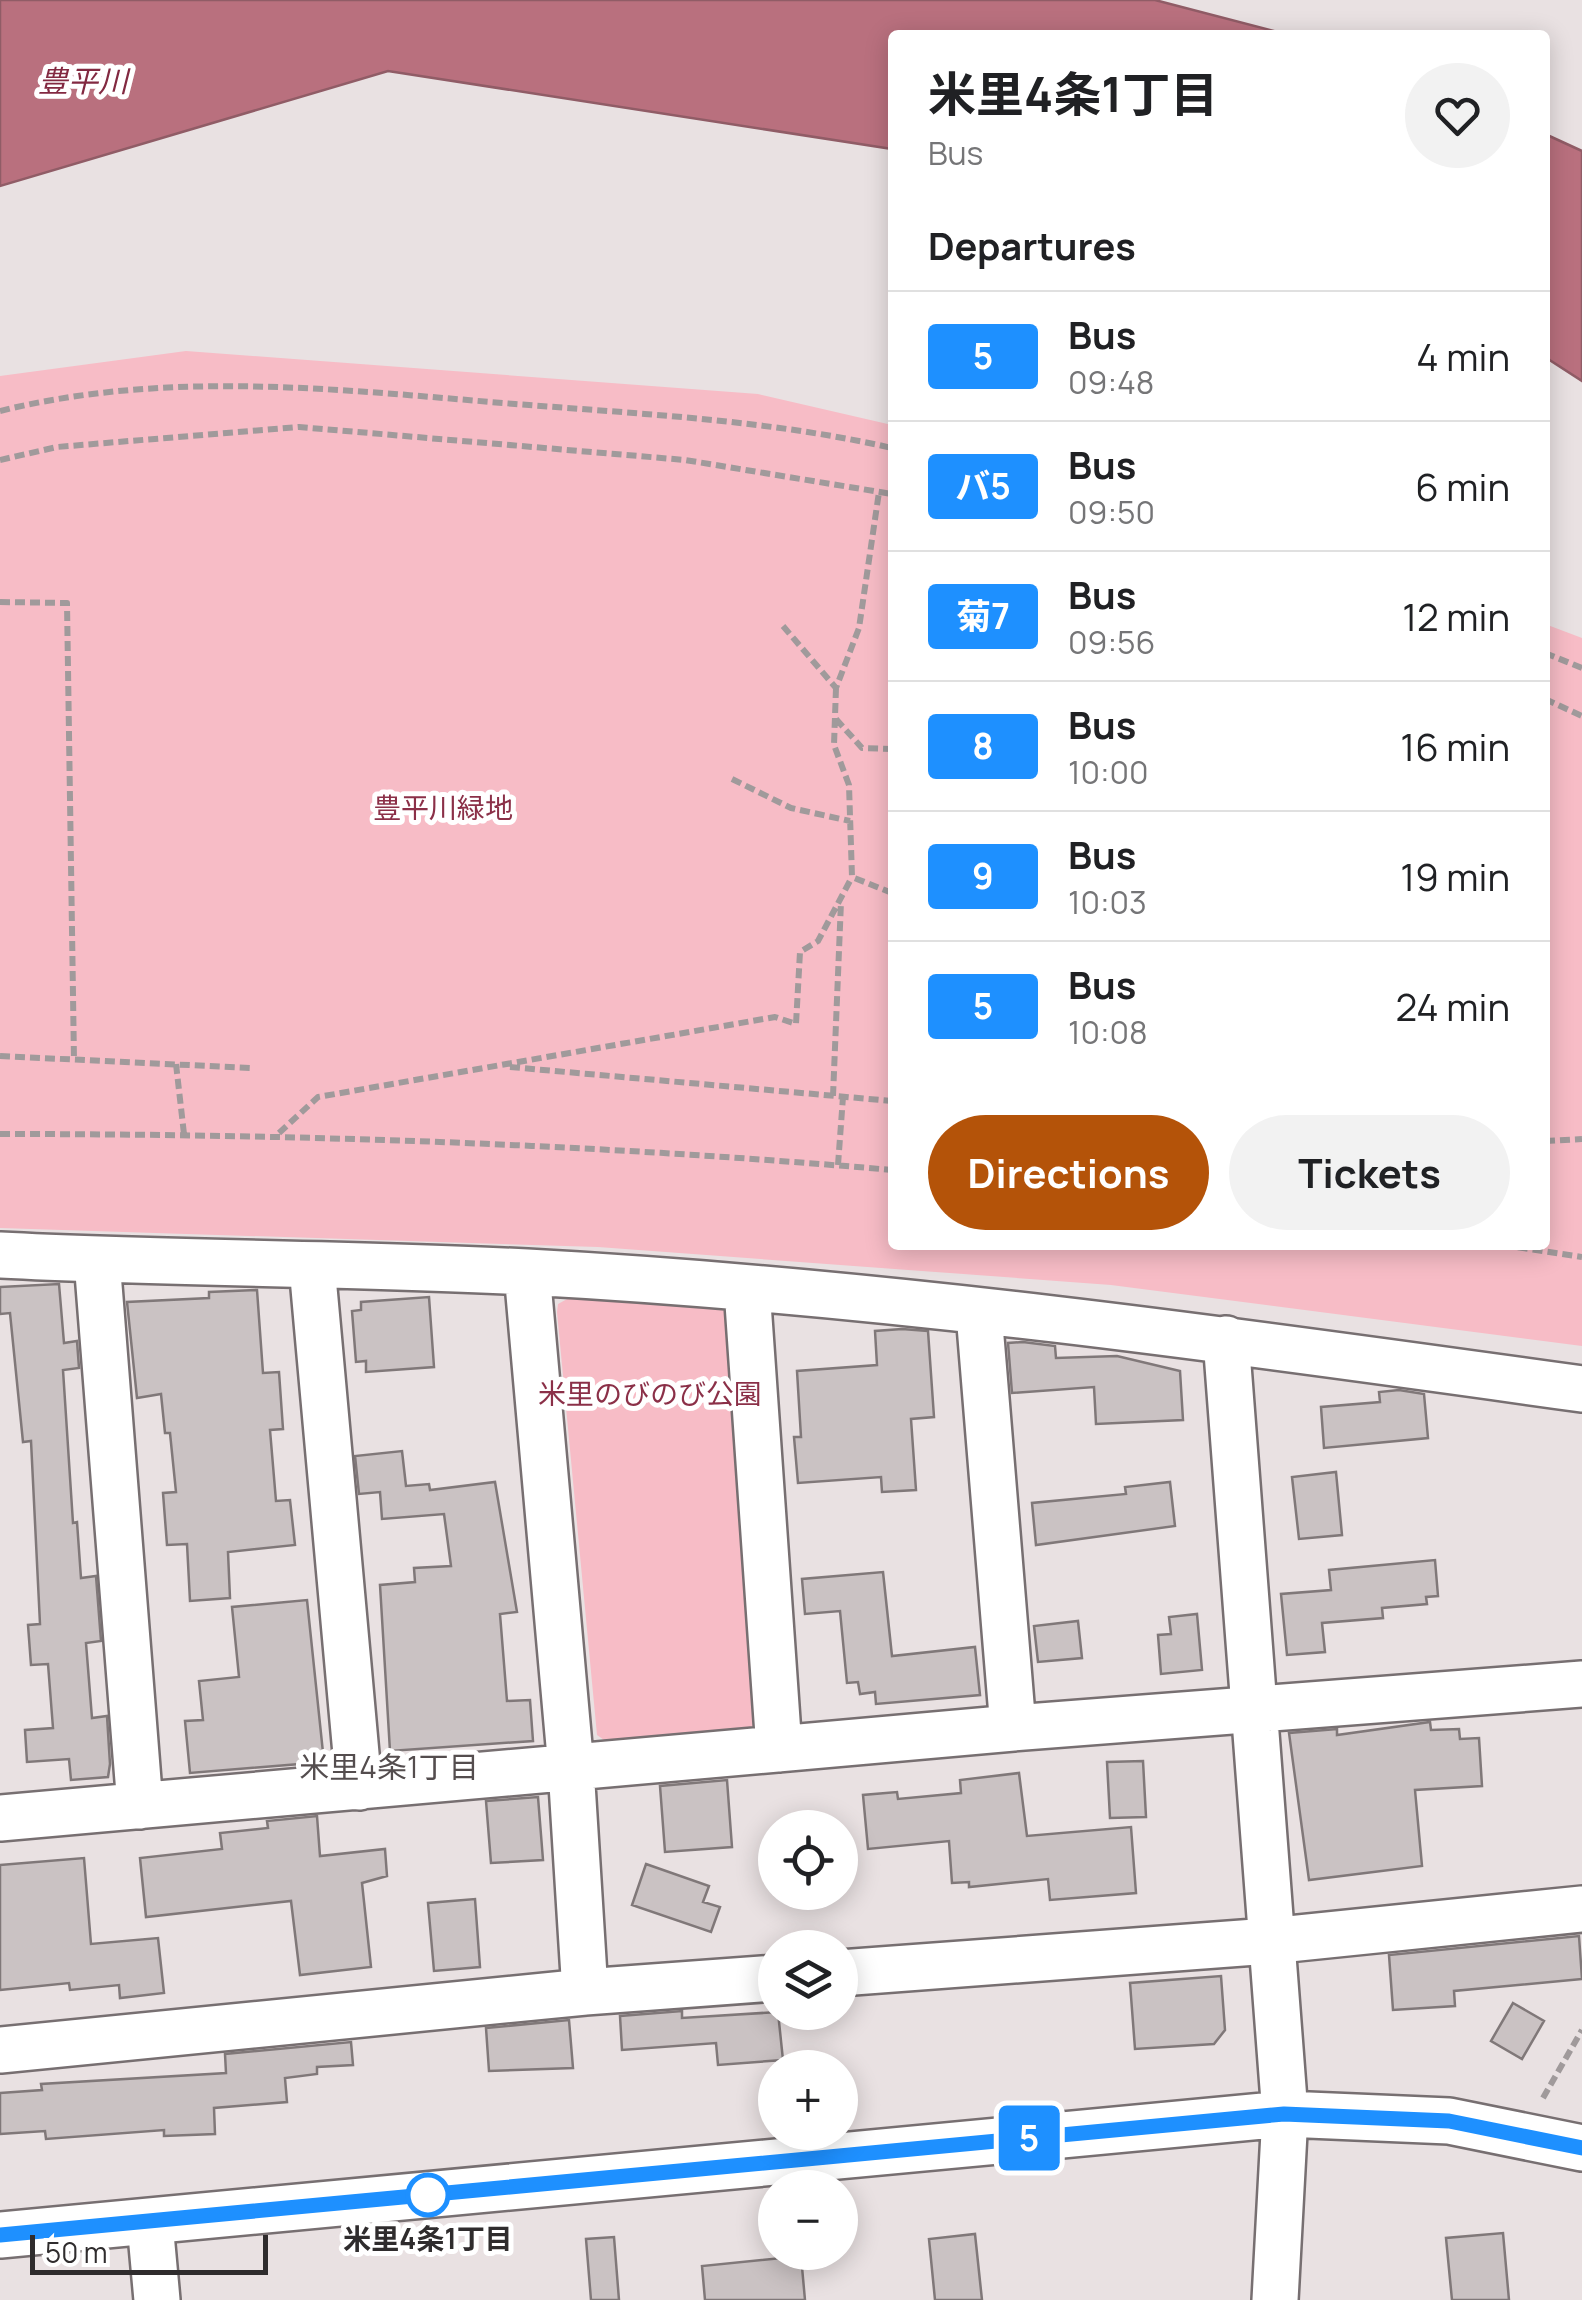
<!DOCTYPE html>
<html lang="en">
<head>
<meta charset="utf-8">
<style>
	:root { --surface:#fff; --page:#f2f2f2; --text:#202124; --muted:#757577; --line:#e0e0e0; --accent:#b45309 }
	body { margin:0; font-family:Manrope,"Noto Sans JP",sans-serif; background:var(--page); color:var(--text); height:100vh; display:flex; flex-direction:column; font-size:38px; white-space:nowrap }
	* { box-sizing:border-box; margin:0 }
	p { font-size:32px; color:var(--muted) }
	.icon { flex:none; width:55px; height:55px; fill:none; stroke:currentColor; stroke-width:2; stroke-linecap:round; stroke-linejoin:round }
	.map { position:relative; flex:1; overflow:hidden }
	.details { position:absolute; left:888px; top:30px; width:662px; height:1220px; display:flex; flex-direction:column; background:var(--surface); border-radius:10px; box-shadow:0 5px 25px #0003 }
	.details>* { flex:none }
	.badge { padding:0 20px; border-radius:8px; font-size:35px; line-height:65px }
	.controls { position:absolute; left:758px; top:1810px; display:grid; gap:20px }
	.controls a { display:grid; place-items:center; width:100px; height:100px; border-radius:50%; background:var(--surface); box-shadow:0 5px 25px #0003; font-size:50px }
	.scale { position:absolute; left:30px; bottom:25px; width:238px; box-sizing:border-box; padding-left:10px; border:5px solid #2f2c2d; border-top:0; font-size:28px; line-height:35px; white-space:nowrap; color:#2f2c2d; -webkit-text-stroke:8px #fff; paint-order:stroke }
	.map>.badge { position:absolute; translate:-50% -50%; box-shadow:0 0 0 5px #fff }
	h2 { padding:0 40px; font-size:38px; line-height:90px }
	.round { display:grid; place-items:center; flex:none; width:105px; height:105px; border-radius:52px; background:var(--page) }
	.summary { display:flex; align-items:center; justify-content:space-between; height:170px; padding:0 40px }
	h1 { font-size:48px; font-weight:700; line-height:75px }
	.button { display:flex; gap:20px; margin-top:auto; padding:20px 40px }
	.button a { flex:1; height:115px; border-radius:60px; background:var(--accent); color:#fff; font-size:40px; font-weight:700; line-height:115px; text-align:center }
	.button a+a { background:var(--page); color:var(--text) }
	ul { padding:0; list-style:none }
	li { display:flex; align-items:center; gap:30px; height:130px; padding:0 40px; border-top:2px solid var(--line) }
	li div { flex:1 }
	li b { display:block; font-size:38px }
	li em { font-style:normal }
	li .badge { min-width:110px; font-weight:700; text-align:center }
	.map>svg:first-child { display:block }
	.green { fill:#f7bcc6 }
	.water { fill:#b9707e; stroke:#905c66; stroke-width:2.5 }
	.building { fill:#cac2c3; stroke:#807879; stroke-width:2.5 }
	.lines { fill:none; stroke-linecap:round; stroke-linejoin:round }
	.minor-casing { stroke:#776f71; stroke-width:50 }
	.path { stroke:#a09a9b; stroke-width:6; stroke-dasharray:10 5; stroke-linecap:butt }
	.minor { stroke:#fff; stroke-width:45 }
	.line-casing { stroke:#fff; stroke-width:22 }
	.line { stroke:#1e90ff; stroke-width:15 }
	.stop-dot { fill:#fff; stroke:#1e90ff; stroke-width:5 }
	.labels { text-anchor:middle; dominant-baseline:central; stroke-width:10; stroke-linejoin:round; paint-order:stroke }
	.park-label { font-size:28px; fill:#8b3048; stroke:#fff }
	.stop-label { font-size:28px; font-weight:bold; fill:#2f2c2d; stroke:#fff }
	.water-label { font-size:30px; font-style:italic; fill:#822941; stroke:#fff }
	.neighbourhood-label { font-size:30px; fill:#544d4e; stroke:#fff }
</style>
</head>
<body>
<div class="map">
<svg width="1582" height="2300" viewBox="0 0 1582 2300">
	<rect width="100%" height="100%" fill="#e9e1e2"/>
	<!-- green -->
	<path class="green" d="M186,351L758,394L892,425V1245H1545V624L1582,638V1346L1111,1285L598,1247L0,1228V376Z
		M569,1298L718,1302L728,1313L760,1718L752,1729L607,1742L597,1735L557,1312L558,1304Z"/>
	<!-- water -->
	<path class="water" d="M0,0H1155L1289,35H892V149L388,71L0,186Z
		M1545,134L1582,151V381L1545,357Z"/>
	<!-- building -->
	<path class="building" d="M59,1284L64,1343L77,1341L79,1368L63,1370L73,1523L77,1522L81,1578L96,1576L101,1641L86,1643L92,1718L107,1716L110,1764L108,1777L71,1780L69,1759L27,1762L25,1730L53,1728L48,1664L31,1665L28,1625L40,1624L31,1441L23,1442L10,1313L0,1314V1287Z
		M257,1290L263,1373L279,1372L283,1429L270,1430L276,1501L290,1500L295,1545L228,1552L230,1598L190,1601L187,1544L167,1545L163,1493L176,1492L170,1433H165L161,1394L137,1398L127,1302L209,1298V1292Z
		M429,1297L434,1367L366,1372V1361L356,1362L352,1311L361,1310V1302Z
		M902,1329L928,1331L934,1417L911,1419L916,1490L882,1492L881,1477L798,1483L794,1437H801L797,1371L877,1365L875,1331Z
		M1023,1342L1055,1346L1056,1358L1117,1356L1180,1371L1183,1420L1096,1424L1094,1387L1012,1393L1008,1343Z
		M1399,1390L1424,1394L1428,1438L1324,1448L1321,1407L1380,1402L1379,1392Z
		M402,1451L406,1486L429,1484L430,1490L495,1482L517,1612L500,1614L507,1701L530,1700L533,1741L390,1751L380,1585L415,1582L414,1568L451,1566L444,1514L382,1519L380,1492L359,1494L355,1456Z
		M1336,1472L1342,1535L1299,1539L1292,1477Z
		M1170,1482L1175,1526L1036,1545L1032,1503L1126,1494L1125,1487Z
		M1435,1560L1438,1596L1426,1597L1427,1604L1382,1608L1383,1618L1322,1623L1325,1652L1287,1655L1281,1594L1331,1590L1329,1570Z
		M883,1572L892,1656L975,1647L980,1695L876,1704L875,1692L860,1694L858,1682L847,1683L840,1611L805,1614L802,1579Z
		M307,1600L324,1762L190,1773L185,1721L203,1720L199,1681L239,1677L232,1607Z
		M1197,1614L1202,1670L1161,1674L1158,1635L1171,1634L1169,1617Z
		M1078,1621L1082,1658L1038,1662L1034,1626Z
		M1430,1722L1431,1730L1459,1729L1460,1739L1479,1738L1482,1786L1415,1790L1422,1866L1309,1880L1289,1733L1337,1729V1735Z
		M1143,1761L1146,1817L1110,1818L1107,1762Z
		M1019,1773L1027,1836L1131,1827L1136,1893L1050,1900L1048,1879L969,1887V1882L952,1883L949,1841L868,1849L863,1795L897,1792L898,1799L961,1793L960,1780Z
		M727,1780L732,1847L665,1852L660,1786Z
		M538,1797L543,1860L491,1863L486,1801Z
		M317,1816L320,1856L385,1849L387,1876L362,1883L371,1967L300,1975L291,1901L146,1917L140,1858L222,1849L220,1833L268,1828L267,1821Z
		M84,1858L91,1944L158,1938L164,1993L120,1998L119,1985L70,1990L69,1983L0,1990V1865Z
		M646,1864L709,1886L703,1902L720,1907L711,1932L632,1905Z
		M475,1899L480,1967L434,1971L428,1903Z
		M1579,1936L1582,1979L1454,1991L1455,2006L1393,2010L1389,1955Z
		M1221,1976L1225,2030L1214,2044L1135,2049L1130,1983Z
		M1513,2003L1544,2021L1522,2059L1491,2041Z
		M682,2011V2018L778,2012L783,2060L718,2065L716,2043L622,2050L620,2016Z
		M569,2020L573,2068L489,2071L486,2028Z
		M351,2042L353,2065L317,2067V2074L285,2078L287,2102L214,2108L215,2134L164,2136V2130L46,2139L45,2131L0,2134V2093L42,2090L41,2084L226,2073L225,2054Z
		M1503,2233L1509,2300H1452L1446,2238Z
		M975,2234L982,2300H935L929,2239Z
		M614,2237L619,2300H591L586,2239Z
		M801,2256L805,2300H705L702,2266Z"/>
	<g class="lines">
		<!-- minor casing -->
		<g class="minor-casing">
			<path id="minor" d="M0,1255C175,1264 351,1263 527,1272C880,1291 1232,1340 1582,1389
				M97,1260L140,1806
				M312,1266L359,1787
				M527,1272L571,1768L585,1992
				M747,1289L779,1749
				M979,1313L1013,1728
				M1226,1339L1285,2114L1275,2300
				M0,1818L1013,1728L1582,1684
				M840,1973L1269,1941L1582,1909
				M0,2050L585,1992L775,1978
				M150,2223L157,2300
				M0,2235L1285,2114L1449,2121L1582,2148"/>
		</g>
		<!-- path -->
		<path class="path" d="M0,411C169,369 343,390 515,404C641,414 769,420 892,448
			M0,460L57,447L299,427L685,460L892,494
			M0,602L67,603L74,1060
			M783,626L836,688L859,628L879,492
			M1545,653L1582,668
			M836,688L834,745L849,785L852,877L892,893
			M1545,699L1582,716
			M836,719L862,748L892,749
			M732,779L791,808L850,821
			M0,1056L250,1068
			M176,1064L184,1134
			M510,1067L892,1101
			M833,1096L841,902
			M279,1133L318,1097L775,1017L796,1024L800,952L818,941L852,877
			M0,1134C299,1134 595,1144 892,1170
			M1545,1141L1582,1139
			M838,1165L843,1097
			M1503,1245L1582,1257
			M1543,2098L1582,2030"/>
		<!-- minor -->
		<use href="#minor" class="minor"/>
	</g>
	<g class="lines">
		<!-- line casing -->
		<g class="line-casing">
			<path id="line" d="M0,2235L1284,2114L1449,2121L1582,2148"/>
		</g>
		<!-- line -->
		<use href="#line" class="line"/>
	</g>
	<!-- markers -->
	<circle class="stop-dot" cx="428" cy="2195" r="20"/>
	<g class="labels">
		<!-- park labels -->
		<g class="park-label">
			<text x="443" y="807">豊平川緑地</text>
			<text x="650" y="1393">米里のびのび公園</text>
		</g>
		<!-- stop labels -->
		<g class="stop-label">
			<text x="428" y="2238">米里4条1丁目</text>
		</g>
		<!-- water labels -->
		<g class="water-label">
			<text x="83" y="80">豊平川</text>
		</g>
		<!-- neighbourhood labels -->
		<g class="neighbourhood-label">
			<text x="389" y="1766">米里4条1丁目</text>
		</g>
	</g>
</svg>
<div class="controls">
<a><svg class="icon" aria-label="locate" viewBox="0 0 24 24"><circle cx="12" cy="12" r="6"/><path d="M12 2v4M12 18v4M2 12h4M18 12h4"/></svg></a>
<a><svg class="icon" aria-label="layers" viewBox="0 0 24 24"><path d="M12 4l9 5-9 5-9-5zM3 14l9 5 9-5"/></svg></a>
<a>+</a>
<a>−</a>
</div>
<div class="scale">50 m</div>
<b class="badge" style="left:1029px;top:2138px;background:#1e90ff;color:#fff">5</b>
<section class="details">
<div class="summary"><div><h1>米里4条1丁目</h1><p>Bus</p></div><a class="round"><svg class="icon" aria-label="heart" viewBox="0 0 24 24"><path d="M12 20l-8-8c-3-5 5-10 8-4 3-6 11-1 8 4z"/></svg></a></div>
<h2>Departures</h2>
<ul>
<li><span class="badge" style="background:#1e90ff;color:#fff">5</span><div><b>Bus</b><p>09:48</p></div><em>4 min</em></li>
<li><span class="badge" style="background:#1e90ff;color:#fff">バ5</span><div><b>Bus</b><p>09:50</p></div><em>6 min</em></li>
<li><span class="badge" style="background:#1e90ff;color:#fff">菊7</span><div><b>Bus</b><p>09:56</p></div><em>12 min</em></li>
<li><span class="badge" style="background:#1e90ff;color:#fff">8</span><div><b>Bus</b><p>10:00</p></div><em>16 min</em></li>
<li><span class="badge" style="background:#1e90ff;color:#fff">9</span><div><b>Bus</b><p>10:03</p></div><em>19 min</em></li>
<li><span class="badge" style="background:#1e90ff;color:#fff">5</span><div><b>Bus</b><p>10:08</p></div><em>24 min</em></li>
</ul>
<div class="button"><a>Directions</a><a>Tickets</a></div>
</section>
</div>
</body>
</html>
